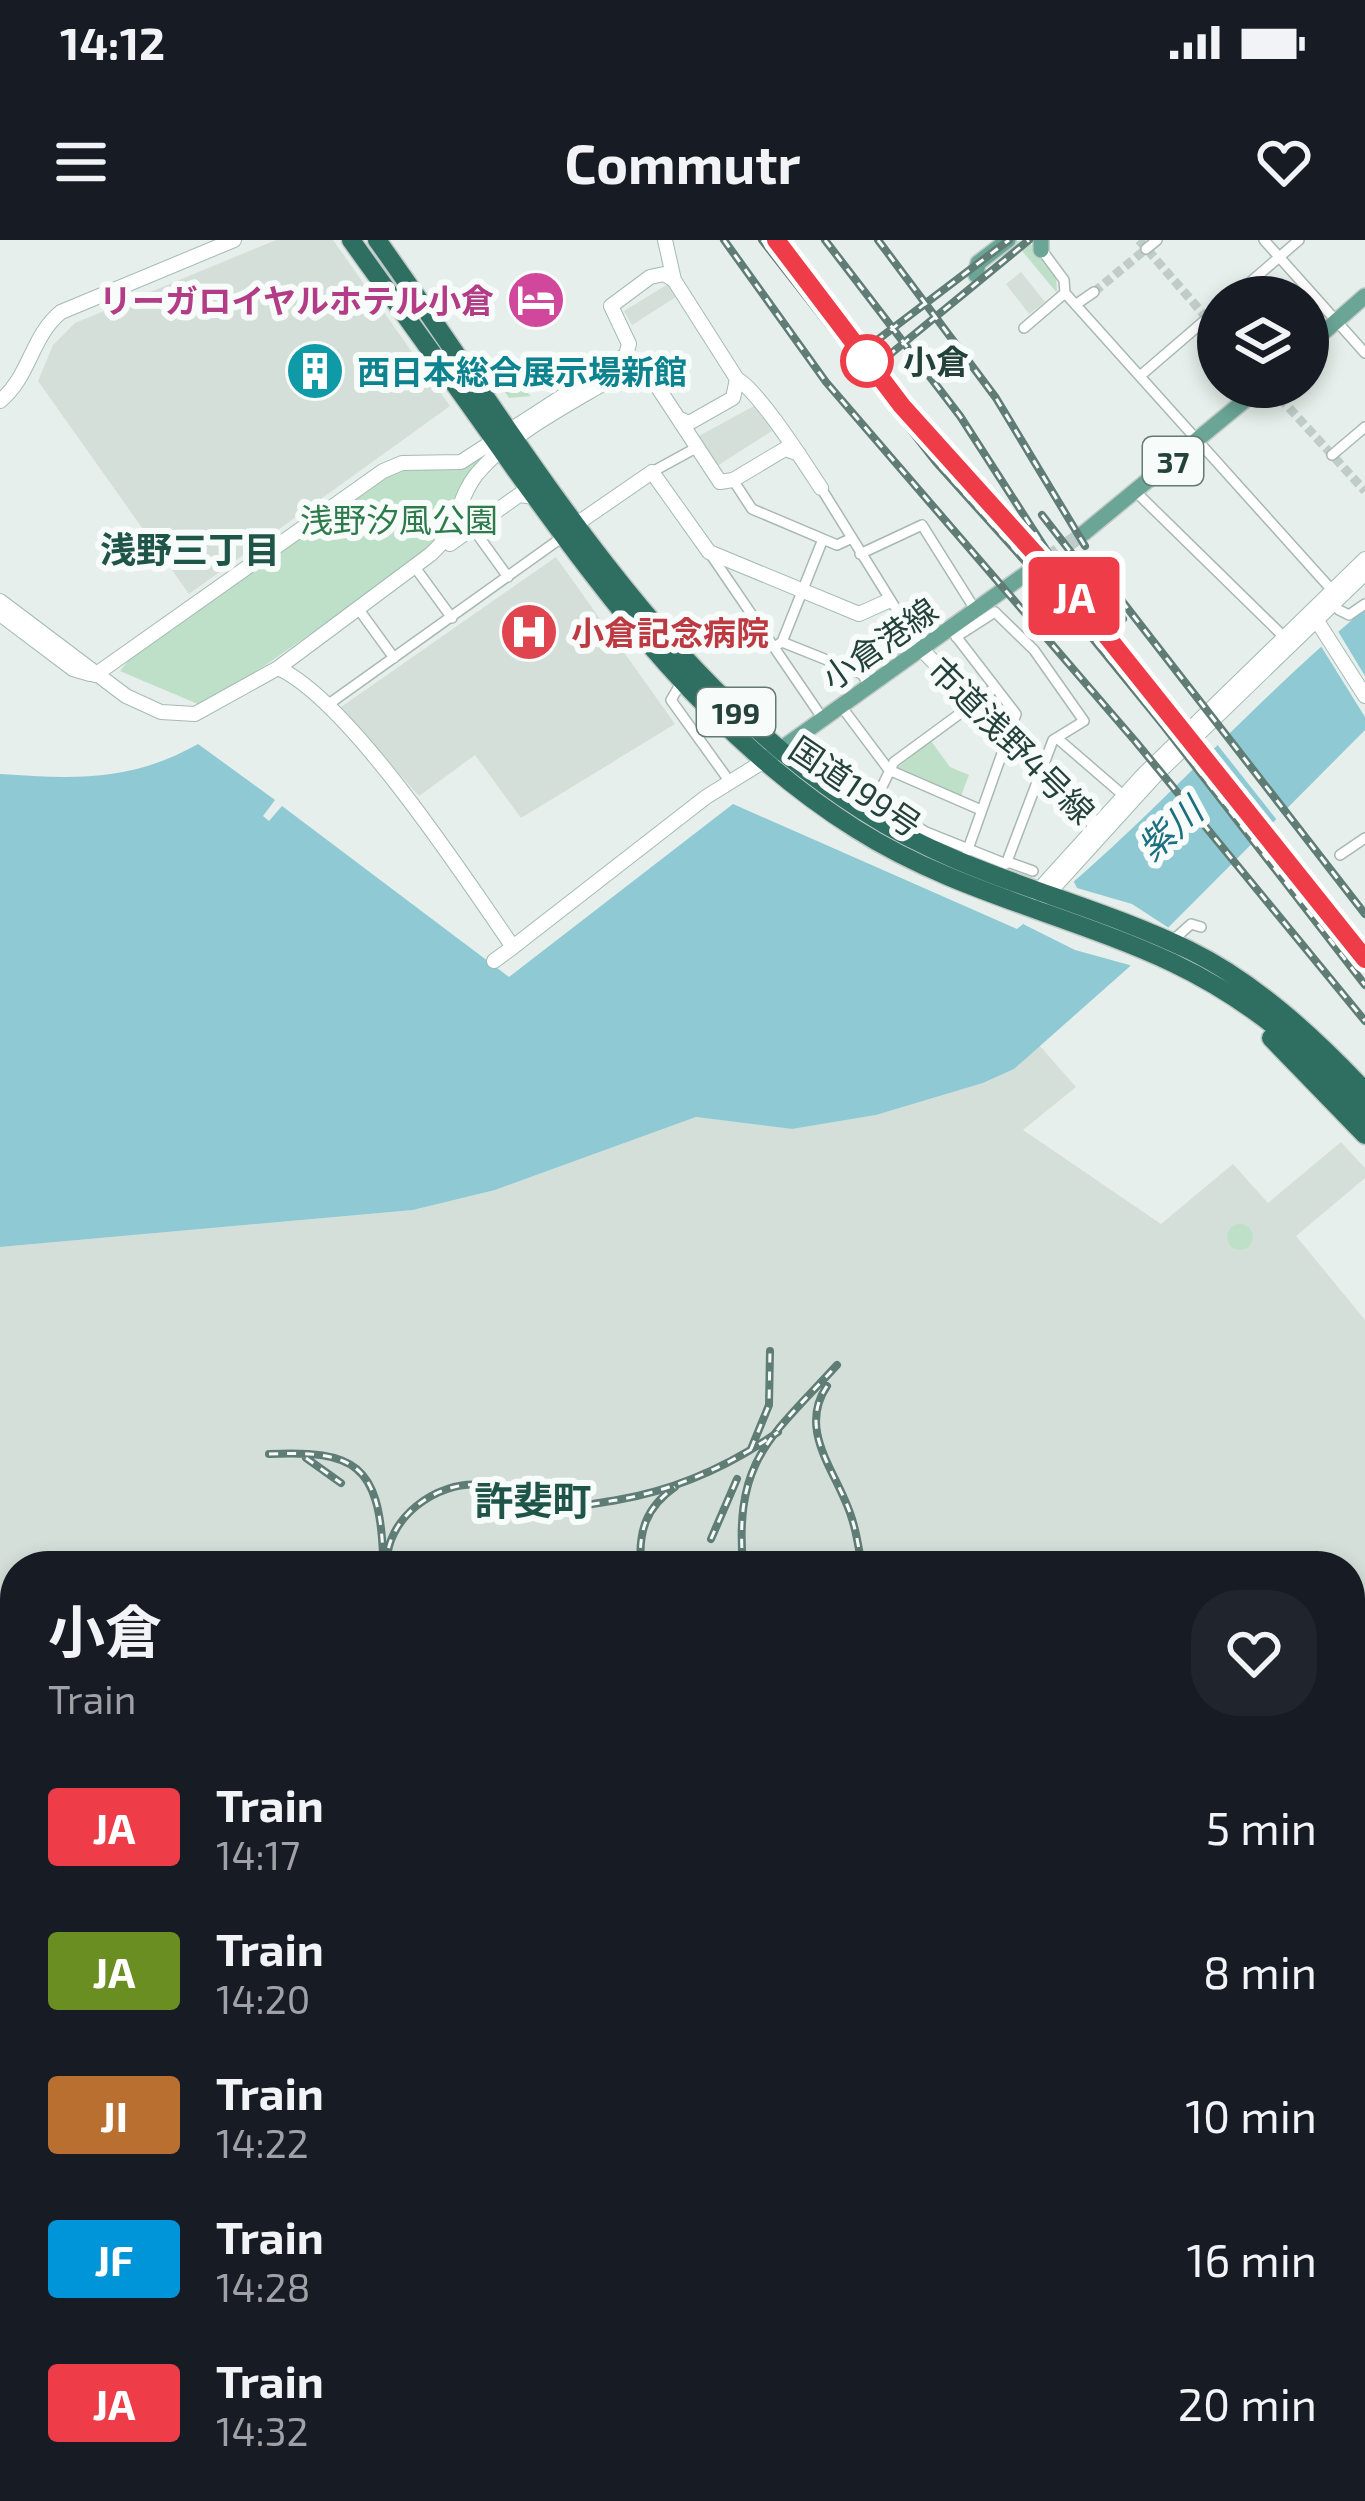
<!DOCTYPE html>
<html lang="en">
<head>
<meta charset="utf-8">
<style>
	:root { --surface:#171b24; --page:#20242c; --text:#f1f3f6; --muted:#9ea1a6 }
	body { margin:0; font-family:"Exo 2","Noto Sans JP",sans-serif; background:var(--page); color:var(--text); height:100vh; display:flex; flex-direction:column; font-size:45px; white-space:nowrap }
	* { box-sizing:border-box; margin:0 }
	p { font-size:39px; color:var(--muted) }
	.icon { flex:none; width:66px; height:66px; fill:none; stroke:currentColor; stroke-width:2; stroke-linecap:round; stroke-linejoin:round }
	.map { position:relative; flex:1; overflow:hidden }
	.side { position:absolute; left:0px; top:1311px; width:1365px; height:951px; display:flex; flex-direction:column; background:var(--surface); border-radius:48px 48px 0 0; box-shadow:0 6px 18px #0003 }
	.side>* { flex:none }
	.badge { padding:0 24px; border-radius:9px; font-size:42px; line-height:78px }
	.fabs { position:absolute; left:1197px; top:36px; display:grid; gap:24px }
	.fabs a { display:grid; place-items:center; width:132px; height:132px; border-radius:50%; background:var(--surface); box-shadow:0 6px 18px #0003; font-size:60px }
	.map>.badge { position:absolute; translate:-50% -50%; box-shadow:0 0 0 6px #fff }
	.round { display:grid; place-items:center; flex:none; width:126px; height:126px; border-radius:48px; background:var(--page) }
	.summary { display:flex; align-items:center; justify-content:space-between; height:204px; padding:0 48px }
	h1 { font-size:57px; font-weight:700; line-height:90px }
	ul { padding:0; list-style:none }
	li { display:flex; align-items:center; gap:36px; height:144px; padding:0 48px }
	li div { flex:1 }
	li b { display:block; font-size:45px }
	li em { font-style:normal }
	li .badge { min-width:132px; font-weight:700; text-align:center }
	.status { display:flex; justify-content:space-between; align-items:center; height:84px; padding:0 60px; background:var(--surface); direction:ltr }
	.status svg { height:33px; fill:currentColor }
	header { display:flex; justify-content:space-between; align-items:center; height:156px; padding:0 48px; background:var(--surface); font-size:54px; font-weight:700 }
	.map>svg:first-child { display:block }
	.built { fill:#d4dfda }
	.green { fill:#bfe0c8 }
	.water { fill:#8ec9d4 }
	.pier { fill:#e6efeb }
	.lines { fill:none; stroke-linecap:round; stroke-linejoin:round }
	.river { stroke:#8ec9d4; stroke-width:16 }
	.street-tunnel { stroke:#bfccc8; stroke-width:9; stroke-dasharray:9 4.5; stroke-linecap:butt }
	.primary-tunnel { stroke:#bfccc8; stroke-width:15; stroke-dasharray:15 8; stroke-linecap:butt }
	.street-casing { stroke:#a8b8b2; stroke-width:12 }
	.secondary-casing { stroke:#a4bbb3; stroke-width:16 }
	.primary-casing { stroke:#c2cac8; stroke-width:18 }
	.highway-casing { stroke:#c2cac8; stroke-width:21 }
	.street { stroke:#fff; stroke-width:9 }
	.secondary { stroke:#fff; stroke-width:14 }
	.primary { stroke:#6aa596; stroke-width:15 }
	.highway { stroke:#2f6f62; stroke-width:18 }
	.rail-casing { stroke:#5f7d75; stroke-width:8 }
	.rail { stroke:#f7fbf9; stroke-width:3; stroke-dasharray:9; stroke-linecap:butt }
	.line-casing { stroke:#fff; stroke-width:27 }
	.line { stroke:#ee3d49; stroke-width:18 }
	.stop-dot { fill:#fff; stroke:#ee3d49; stroke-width:6 }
	.labels { text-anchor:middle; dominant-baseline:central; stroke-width:12; stroke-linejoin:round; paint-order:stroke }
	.shield { fill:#f7fbf9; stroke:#637a73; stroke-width:3 }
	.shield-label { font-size:30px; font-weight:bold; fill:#24423a }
	.hotel-label { font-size:33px; font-weight:bold; fill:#b23c85; stroke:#f7fbf9; text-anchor:end }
	.stop-label { font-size:33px; font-weight:bold; fill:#24423a; stroke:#f7fbf9; text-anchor:start }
	.culture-label { font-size:33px; font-weight:bold; fill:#0d838f; stroke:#f7fbf9; text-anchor:start }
	.park-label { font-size:33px; fill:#2d7a4b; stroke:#f7fbf9 }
	.health-label { font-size:33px; font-weight:bold; fill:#be3a42; stroke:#f7fbf9; text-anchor:start }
	.street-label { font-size:33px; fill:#24423a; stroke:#f7fbf9 }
	.neighbourhood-label { font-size:36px; font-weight:bold; fill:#1f5548; stroke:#f7fbf9 }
	.water-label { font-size:36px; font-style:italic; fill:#1c6f80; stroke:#f7fbf9 }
	.quarter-label { font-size:39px; font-weight:bold; fill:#1f5548; stroke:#f7fbf9 }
</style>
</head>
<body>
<div class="status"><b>14:12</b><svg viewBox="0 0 49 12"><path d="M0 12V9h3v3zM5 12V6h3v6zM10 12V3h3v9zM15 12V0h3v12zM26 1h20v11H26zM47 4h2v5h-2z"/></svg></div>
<header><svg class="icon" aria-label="menu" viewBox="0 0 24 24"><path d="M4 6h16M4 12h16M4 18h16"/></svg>Commutr<svg class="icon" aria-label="heart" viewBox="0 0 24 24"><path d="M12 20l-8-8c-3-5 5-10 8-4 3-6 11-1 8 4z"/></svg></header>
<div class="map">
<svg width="1365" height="2261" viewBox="0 0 1365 2261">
	<rect width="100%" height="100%" fill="#e6efeb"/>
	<!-- built -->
	<path class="built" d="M276,0H333L450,166L189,354L38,141L53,105L75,83Z
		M1021,32L1045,62L1029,74L1006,44Z
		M668,44L676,57L632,85L624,71Z
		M754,166L772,191L714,228L697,197Z
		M556,317L675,484L521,578L475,515L419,556L341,467Z
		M1039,805L1076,847L1023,890L1161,984L1233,924L1268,963L1341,902L1365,928V938L1296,996L1365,1080V1548L1350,1556V1326H15V1757L0,1758V1007L413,970L495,950L696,877L792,889L876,875L983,843L1014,829Z"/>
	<!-- green -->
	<path class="green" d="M1017,1L1029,2L1056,35L1057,53L1018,6L1003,17L999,14Z
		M495,124L531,156L509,158L488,128Z
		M485,214L488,219L437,305L223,455L200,465L120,431L133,415L381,238C421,219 441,243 485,214Z
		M931,501L950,527L969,535L961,556L897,528Z
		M1227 997a13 13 0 1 1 26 0a13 13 0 1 1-26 0Z"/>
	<!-- water -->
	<path class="water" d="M1365,369V490L1128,728L1014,829L983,843L876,875L792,889L696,877L495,950L413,970L0,1007V534C74,539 131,542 198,504L275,560L263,576L269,581L282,566L509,737L733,564L1017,689C1141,592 1243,470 1365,369Z
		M15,1757V2247H1168L1172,2261H0V1758Z"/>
	<!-- pier -->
	<path class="pier" d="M1336,388L1365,436V477L1319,403Z
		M1222,489L1285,570L1277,580L1212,498Z
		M1207,504L1271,585L1253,604L1188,522Z
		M1073,640L1077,648L1132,664L1172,690L1133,726L1075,710L1023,684Z"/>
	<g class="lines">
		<!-- river -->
		<path class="river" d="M1350,1976L1365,1968"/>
		<!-- street-tunnel -->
		<path class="street-tunnel" d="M1139,0L1218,91
			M1094,52L1146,9
			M1271,148L1365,251"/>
		<!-- primary-tunnel -->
		<path class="primary-tunnel" d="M1027,333L1084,293"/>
		<!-- street casing -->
		<g class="street-casing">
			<path id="street" d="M1264,0L1365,113
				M1041,9L1064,40L1065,53L1331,349
				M1146,9L1157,0
				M1233,57L1299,0
				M1078,63L1094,52
				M1024,88L1065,53
				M1140,136L1218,69
				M1270,147L1271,148
				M1332,215L1365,187
				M652,232L694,209
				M733,240L752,269L837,305L850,299
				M821,248L921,409
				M1137,253L1283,396
				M472,287L508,337
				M709,312L823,479
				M860,314L922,285L976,371
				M414,326L452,378
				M357,367L394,418
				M1339,370L1349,375L1365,364
				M955,395L1016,474L967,612
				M782,402L862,434L869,445
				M774,407L782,402L823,299
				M681,443L671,460L730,542
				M326,466L564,296
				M841,466L889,530L981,570
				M1057,498L1123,555
				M838,538L926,592L1006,624L1053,500L1084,481L1034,410L995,372L956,397
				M874,563L894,522L992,450
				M1340,615L1365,598
				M1008,622L1033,631
				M1171,702L1191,684L1201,687
				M1350,2106L1365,2101"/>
		</g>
		<!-- secondary casing -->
		<g class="secondary-casing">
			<path id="secondary" d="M665,0L674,40
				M737,139C759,151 805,224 821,248
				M0,161C30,137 31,96 61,72L234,0
				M678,178L720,242L733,240L785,209L799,214
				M578,283L652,232L709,312L859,374L888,361
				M450,304L519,255L536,257
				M0,361L126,456L161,472L195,474L278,428L431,314C461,287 455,262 476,235C514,189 579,160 629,128L647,131L678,178L689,183L733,158L737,139L674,40L664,34L650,37L611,66L629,104L626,115L461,222L402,223L383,231L95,435
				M1312,373L1365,456
				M0,374L73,429L90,434
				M921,409L1099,588
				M278,428C350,461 465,638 513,707L706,557L764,521
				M1036,653L1144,534L1365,319
				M1045,657L1154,537L1365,333
				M494,721L513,707"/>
		</g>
		<!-- primary casing -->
		<g class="primary-casing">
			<path id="primary" d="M1041,0V10
				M976,35L978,23L1008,0
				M1308,106L1365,56
				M1084,293L1261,147
				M771,516L1027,333"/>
		</g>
		<!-- highway casing -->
		<g class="highway-casing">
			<path id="highway" d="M351,0C406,77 461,152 515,229C613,365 712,498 856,589C955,652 1068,674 1173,723C1247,758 1311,811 1365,873
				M377,0C521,201 651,435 863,571C964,637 1081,658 1189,710C1255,742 1315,798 1365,851
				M1271,798L1365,895"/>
		</g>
		<!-- street -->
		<use href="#street" class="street"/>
		<!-- secondary -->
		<use href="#secondary" class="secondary"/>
		<!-- primary -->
		<use href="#primary" class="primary"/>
		<!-- highway -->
		<use href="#highway" class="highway"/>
		<!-- rail casing -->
		<g class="rail-casing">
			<path id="rail" d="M724,0L826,142L1136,502L1365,781
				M762,0L936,222L1076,378L1164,486L1365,745
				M825,0L960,176L1054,322L1365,711
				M878,0L996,158L1085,306
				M876,101L1009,0
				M888,116L1029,0
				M1042,275L1123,379
				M1122,361L1365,674
				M827,1146C796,1192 839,1234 852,1279C857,1294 859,1311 862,1326
				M751,1209L769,1165L770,1111
				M269,1214C355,1210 379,1225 383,1314
				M306,1218L341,1243
				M711,1299L737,1239
				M387,1326C384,1279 437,1240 481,1245C506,1248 528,1262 553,1266C573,1269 597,1263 617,1260C675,1250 731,1225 778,1192
				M641,1326C638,1292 646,1267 675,1247
				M743,1326C734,1220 770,1198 837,1125
				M0,1604L15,1613
				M12,1663H15
				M0,1692L15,1691"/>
		</g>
		<!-- rail -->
		<use href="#rail" class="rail"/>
	</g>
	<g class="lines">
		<!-- line casing -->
		<g class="line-casing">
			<path id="line" d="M776,0L902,166L1085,369L1365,719"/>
		</g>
		<!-- line -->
		<use href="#line" class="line"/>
	</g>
	<!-- icons -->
	<defs>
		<g id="hotel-disc" transform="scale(3)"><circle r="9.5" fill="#d1479c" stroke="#f7fbf9"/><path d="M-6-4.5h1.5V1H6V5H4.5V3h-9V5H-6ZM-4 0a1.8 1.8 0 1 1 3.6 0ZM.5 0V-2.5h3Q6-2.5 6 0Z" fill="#fff"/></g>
		<g id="building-disc" transform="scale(3)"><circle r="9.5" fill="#0f9aa8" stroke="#f7fbf9"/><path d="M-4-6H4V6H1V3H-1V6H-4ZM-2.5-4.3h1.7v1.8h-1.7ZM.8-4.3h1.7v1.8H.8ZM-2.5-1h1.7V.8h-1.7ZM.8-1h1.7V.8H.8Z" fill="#fff"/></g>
		<g id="hospital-disc" transform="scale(3)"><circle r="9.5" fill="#e0444e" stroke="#f7fbf9"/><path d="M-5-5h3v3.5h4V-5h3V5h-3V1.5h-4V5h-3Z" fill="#fff"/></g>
	</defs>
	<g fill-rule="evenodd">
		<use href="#hotel-disc" x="536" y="60"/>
		<use href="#building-disc" x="315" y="131"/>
		<use href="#hospital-disc" x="529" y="392"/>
	</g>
	<!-- markers -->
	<circle class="stop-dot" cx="867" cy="121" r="24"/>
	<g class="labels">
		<!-- shield labels -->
		<g class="shield">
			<rect x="1143" y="197" width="60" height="48" rx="9"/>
			<rect x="697" y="448" width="78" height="48" rx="9"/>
		</g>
		<g class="shield-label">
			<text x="1173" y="221">37</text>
			<text x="736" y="472">199</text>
		</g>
		<!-- hotel labels -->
		<g class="hotel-label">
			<text x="494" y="60">リーガロイヤルホテル小倉</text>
		</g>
		<!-- stop labels -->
		<g class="stop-label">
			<text x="903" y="121">小倉</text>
		</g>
		<!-- culture labels -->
		<g class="culture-label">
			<text x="357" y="131">西日本総合展示場新館</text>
		</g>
		<!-- park labels -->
		<g class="park-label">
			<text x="399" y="279">浅野汐風公園</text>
		</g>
		<!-- health labels -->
		<g class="health-label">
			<text x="571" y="392">小倉記念病院</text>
		</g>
		<!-- street labels -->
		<g class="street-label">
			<text transform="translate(879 403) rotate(-35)">小倉港線</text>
			<text transform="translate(1012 500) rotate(45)">市道浅野4号線</text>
			<text transform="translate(856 546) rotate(34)">国道199号</text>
		</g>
		<!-- neighbourhood labels -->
		<g class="neighbourhood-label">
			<text x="190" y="308">浅野三丁目</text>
		</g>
		<!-- water labels -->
		<g class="water-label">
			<text transform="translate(1169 588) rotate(-42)">紫川</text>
		</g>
		<!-- quarter labels -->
		<g class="quarter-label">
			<text x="533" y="1259">許斐町</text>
		</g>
	</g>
</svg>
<div class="fabs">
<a><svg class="icon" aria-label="layers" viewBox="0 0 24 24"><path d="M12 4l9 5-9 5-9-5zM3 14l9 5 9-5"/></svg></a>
</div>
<b class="badge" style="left:1074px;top:356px;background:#ee3d49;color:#fff">JA</b>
<section class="side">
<div class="summary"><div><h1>小倉</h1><p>Train</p></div><a class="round"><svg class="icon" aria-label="heart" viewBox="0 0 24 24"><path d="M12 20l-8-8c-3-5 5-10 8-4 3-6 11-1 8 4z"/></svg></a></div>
<ul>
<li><span class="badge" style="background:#ee3d49;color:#fff">JA</span><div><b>Train</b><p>14:17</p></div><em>5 min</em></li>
<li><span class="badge" style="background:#6b8e23;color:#fff">JA</span><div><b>Train</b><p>14:20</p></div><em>8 min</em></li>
<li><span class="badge" style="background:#b96f30;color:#fff">JI</span><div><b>Train</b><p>14:22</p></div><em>10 min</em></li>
<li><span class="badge" style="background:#0095d9;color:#fff">JF</span><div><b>Train</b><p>14:28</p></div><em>16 min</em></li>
<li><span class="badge" style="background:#ee3d49;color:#fff">JA</span><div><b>Train</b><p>14:32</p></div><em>20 min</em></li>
</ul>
</section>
</div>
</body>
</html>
